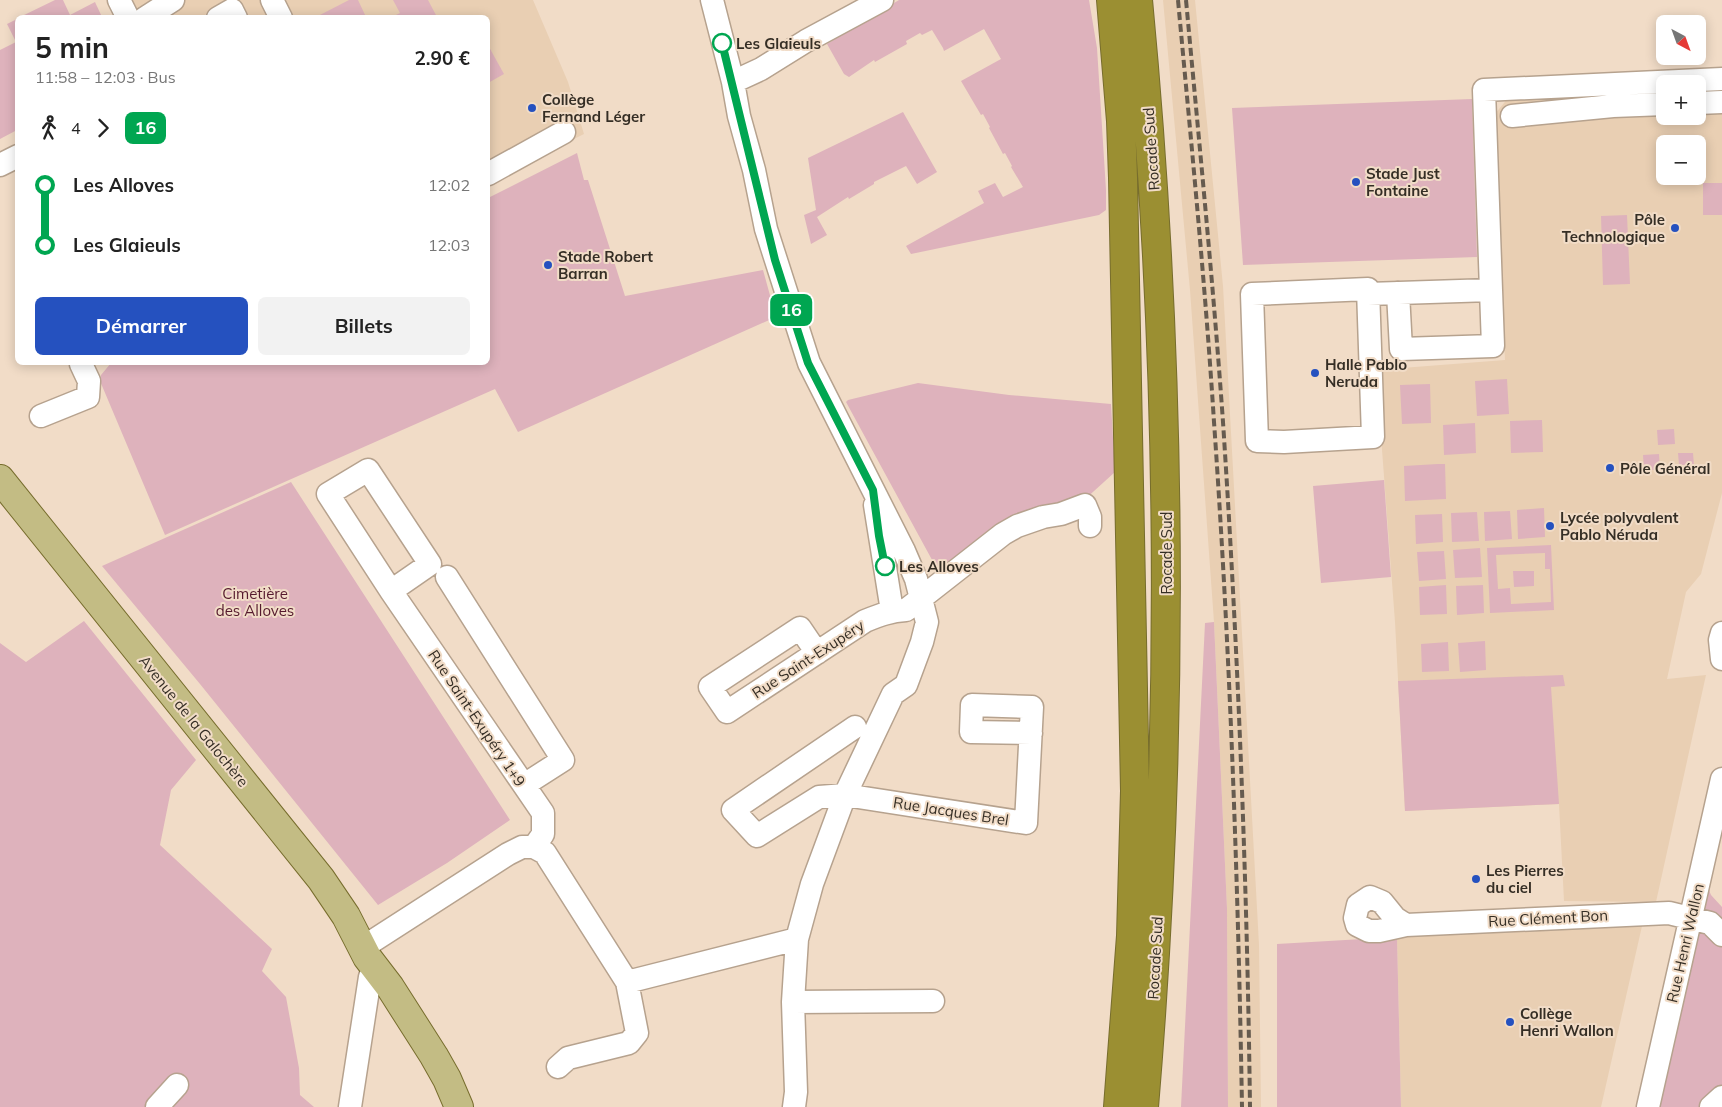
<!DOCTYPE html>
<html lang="fr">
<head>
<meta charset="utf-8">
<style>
	:root { --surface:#fff; --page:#f2f2f2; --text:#222; --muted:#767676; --accent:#2551bf }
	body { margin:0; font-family:Mulish,sans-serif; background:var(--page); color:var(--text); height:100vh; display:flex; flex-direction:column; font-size:19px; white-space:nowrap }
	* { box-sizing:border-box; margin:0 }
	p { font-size:16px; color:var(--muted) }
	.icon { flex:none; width:28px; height:28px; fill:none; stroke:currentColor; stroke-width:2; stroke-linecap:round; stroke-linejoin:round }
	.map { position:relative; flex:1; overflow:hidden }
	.side { position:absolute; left:15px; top:15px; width:475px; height:350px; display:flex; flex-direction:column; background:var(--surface); border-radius:8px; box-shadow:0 2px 12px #0003 }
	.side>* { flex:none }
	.badge { padding:0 10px; border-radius:8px; font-size:18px; line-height:32px }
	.needle { width:32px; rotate:139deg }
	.controls { position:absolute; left:1656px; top:15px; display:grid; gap:10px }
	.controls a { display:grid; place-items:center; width:50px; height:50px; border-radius:8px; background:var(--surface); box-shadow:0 2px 12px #0003; font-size:25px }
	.map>.badge { position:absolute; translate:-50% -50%; box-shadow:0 0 0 2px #fff }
	.legs { display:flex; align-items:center; gap:8px; height:55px; padding:0 20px; font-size:16px }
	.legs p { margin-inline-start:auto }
	.summary { display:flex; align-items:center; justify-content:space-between; height:85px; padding:0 20px }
	h1 { font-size:28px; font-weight:700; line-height:38px }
	.button { display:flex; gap:10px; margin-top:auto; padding:10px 20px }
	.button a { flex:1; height:58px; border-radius:8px; background:var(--accent); color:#fff; font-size:20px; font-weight:700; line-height:58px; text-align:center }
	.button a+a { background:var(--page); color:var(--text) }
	ul { padding:0 20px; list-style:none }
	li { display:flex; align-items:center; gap:18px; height:60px; font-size:19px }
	li i { display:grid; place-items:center; width:8px; height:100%; margin:0 6px; background:currentColor }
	li i::after { content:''; width:12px; height:12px; margin:-6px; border:4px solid; border-radius:50%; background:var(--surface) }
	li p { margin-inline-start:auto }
	li:first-child i { background:linear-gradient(#0000 50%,currentColor 0) }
	li:last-child i { background:linear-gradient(currentColor 50%,#0000 0) }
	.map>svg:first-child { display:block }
	.built { fill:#e9cfb3; fill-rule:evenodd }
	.green { fill:#deb2bc; fill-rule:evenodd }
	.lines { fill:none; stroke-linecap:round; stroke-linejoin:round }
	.minor-casing { stroke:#b6a28e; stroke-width:25 }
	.major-casing { stroke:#776d2d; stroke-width:30 }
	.highway-casing { stroke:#776d2d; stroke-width:30 }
	.minor { stroke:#fff; stroke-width:22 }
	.major { stroke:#c3bc84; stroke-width:28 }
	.highway { stroke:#9b8f32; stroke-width:28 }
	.rail { stroke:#665b4f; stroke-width:4; stroke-dasharray:8 4; stroke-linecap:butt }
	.line-1-casing { stroke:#fff; stroke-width:11 }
	.line-1 { stroke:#00a651; stroke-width:8 }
	.stop-1-dot { fill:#fff; stroke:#00a651; stroke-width:2.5 }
	.poi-dot { fill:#2551bf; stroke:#f1dcc7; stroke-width:2 }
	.labels { text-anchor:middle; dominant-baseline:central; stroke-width:4; stroke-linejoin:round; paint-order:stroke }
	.stop-label { font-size:15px; font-weight:bold; fill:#352e25; stroke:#f1dcc7; text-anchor:start }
	.poi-label { font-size:15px; font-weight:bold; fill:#352e25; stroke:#f1dcc7; text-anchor:start }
	.street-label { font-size:15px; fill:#352e25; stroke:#f1dcc7 }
	.park-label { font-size:15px; fill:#561a2e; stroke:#f1dcc7 }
</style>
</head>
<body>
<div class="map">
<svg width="1722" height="1107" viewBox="0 0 1722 1107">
	<rect width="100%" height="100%" fill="#f1dcc7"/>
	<!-- built -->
	<path class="built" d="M132,0H234L199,18L149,17L138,13Z
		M238,0H533L568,82L584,134L488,182V18L247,17Z
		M1163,0H1195L1223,286L1259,945L1261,1107H1228L1227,908L1214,622L1190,290Z
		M1722,86V493L1701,574L1686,592L1667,679L1706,675L1656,902L1564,901L1559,804L1405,811L1395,622L1376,370L1505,360L1494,115L1509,97L1665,89V116H1698V87ZM1665,144H1698V176H1665Z
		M1642,926L1601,1107H1401L1397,937Z"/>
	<!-- green -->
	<path class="green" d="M55,0H63L70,15L95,2L102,17H20Z
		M349,0H358L366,17H319L318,16Z
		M393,0H428L437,17H392L400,13Z
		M899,0H1089L1097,48L1106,190V210L1099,215L911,254L906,246L984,203L978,191L995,183L1003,197L1023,187L1011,167L1012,166L1005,153L1003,154L989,128L990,127L983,114L981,115L961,81L1001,59L984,29L944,51L943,48L932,30L922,35L920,33L906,41L907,44L875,62L874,60L849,77L844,74L827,44Z
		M17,19V130L0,139V50L16,42L7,24Z
		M489,47L504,74L488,83V48Z
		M1472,99L1477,257L1243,265L1232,108Z
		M903,112L937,172L917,184L906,166L874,182V184L849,199L848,197L817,217L827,235L811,244L804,215L816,210L808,158Z
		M577,153L584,180H588L625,296L763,270L776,317L518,432L495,389L165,535L100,381L101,375L111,363L488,362V198Z
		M1703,183H1722V215H1703Z
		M1627,215L1630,284L1603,285L1601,216Z
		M1507,379L1509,414L1477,416L1475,381Z
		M918,383L1009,395L1111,404L1115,472L1083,501L1004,520L947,568L937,569L846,402L848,400Z
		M1430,384L1431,423L1402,424L1400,385Z
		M1542,420L1543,452L1511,453L1510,421Z
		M1475,423L1476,453L1444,455L1443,425Z
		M1674,429L1675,444L1658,445L1657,430Z
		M1678,453H1693L1694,465H1679Z
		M1659,454L1660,470H1644L1643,455Z
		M1438,464H1445L1446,499L1405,501L1404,466Z
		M1384,480L1391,577L1321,583L1313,486Z
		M291,482L510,820L447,863L378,905L200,684L102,566Z
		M1544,508L1545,537L1518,539L1517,510Z
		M1510,511L1512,539L1485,541L1484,512Z
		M1477,512L1479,541L1452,542L1451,513Z
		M1442,514L1443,542L1416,544L1415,515Z
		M1551,545L1554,610L1490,613L1487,548ZM1545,553V569H1550L1551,602L1511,604L1510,588L1498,589L1496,555Z
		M1480,548L1482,577L1455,578L1453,550Z
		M1444,551L1446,579L1419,581L1417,552Z
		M1513,571H1534V586L1514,587Z
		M1446,585L1447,614L1420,615L1419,587Z
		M1483,585L1484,613L1457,615L1456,586Z
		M84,621L196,760L171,790L160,845L272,949L262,971L286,997L299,1068L300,1095L314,1107H0V643L26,662Z
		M1214,622L1227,908L1228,1107H1181L1205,623Z
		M1485,641L1486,670L1460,672L1458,643Z
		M1448,642L1449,671L1422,672L1421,644Z
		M1563,675L1565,686L1551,687L1559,804L1405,811L1398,681Z
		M1707,886L1711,895L1722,907V1107H1657Z
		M1397,937L1401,1107H1277V944Z"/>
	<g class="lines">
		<!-- minor casing -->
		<g class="minor-casing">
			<path id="minor" d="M119,0L128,18
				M272,0L281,18
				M712,0L733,82L739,116L754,170L766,229L809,363L904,551L916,579L927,622L922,642L906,685L893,694L845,795L812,884L797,939L793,1002L796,1092L794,1107
				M145,18L173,0
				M218,18L232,10L236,18
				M733,82L761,69L806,41L882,0
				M1698,103L1722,102
				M1512,116L1613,106L1665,104
				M0,165L18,156
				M488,174L564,132
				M1368,289L1373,437L1284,442L1257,441L1252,294Z
				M1398,293L1401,349L1493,346L1491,290
				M1368,294L1491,290L1484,90L1722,79
				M41,416L88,397L89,381L81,364L82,362
				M875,505L892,611
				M447,577L563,760L524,785
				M391,591L430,564L368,470L328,494L391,591L543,813V834L534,847
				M1722,633L1720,640L1722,659
				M817,653L800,628L710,687L727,712L865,621C880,615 890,611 906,610L1003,534L1017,526L1043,517L1061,514L1085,505L1090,517V526
				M855,727L733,810L757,836L819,797L845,795L1026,823L1032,707L972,705L971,732L1031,733
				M1406,925L1395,918L1382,902L1370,897L1358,905L1355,918L1357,925L1369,931H1379L1406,925L1669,913L1710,923L1722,935
				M362,948L508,854L522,847H534L545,853L627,982L797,939
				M793,1002L933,1001
				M558,1067L568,1058L629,1043L637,1033L627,982
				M157,1107L177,1085
				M350,1107L370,977L376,970
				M1648,1107L1722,779
				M1711,1107L1722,1097"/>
		</g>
		<!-- major casing -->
		<g class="major-casing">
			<path id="major" d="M0,479L321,879L346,916L367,957L390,987L434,1056L447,1079L459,1107"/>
		</g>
		<!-- highway casing -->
		<g class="highway-casing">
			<path id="highway" d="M1111,0L1121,121L1123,178L1135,791L1131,936L1118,1107
				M1138,0C1173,368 1175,738 1144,1107"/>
		</g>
		<!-- minor -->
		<use href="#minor" class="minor"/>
		<!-- major -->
		<use href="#major" class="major"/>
		<!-- highway -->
		<use href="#highway" class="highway"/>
		<!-- rail -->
		<path class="rail" d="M1178,0C1191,141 1205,281 1214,422C1230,650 1238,878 1242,1107
			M1186,0C1199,141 1213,281 1223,422C1238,650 1247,878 1250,1107"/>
	</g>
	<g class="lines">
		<!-- line-1 casing -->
		<g class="line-1-casing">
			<path id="line-1" d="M722,43L775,260L808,363L873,490L879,536L885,566"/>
		</g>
		<!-- line-1 -->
		<use href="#line-1" class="line-1"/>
	</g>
	<!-- markers -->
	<g class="stop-1-dot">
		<circle cx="722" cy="43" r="9"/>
		<circle cx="885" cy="566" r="9"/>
	</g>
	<g class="poi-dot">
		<circle cx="532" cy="108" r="5"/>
		<circle cx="1356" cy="182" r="5"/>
		<circle cx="1675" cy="228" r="5"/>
		<circle cx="548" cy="265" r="5"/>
		<circle cx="1315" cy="373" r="5"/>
		<circle cx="1610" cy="468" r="5"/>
		<circle cx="1550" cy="526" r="5"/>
		<circle cx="1476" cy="879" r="5"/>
		<circle cx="1510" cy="1022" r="5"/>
	</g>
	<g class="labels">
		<!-- stop labels -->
		<g class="stop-label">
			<text x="736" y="43">Les Glaieuls</text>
			<text x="899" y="566">Les Alloves</text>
		</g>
		<!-- poi labels -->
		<g class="poi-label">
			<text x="542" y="99">Collège<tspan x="542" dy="17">Fernand Léger</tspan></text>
			<text x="1366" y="173">Stade Just<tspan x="1366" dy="17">Fontaine</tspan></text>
			<text x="1665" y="219" text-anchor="end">Pôle<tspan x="1665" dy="17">Technologique</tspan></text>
			<text x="558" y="256">Stade Robert<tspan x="558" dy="17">Barran</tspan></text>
			<text x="1325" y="364">Halle Pablo<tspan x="1325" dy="17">Neruda</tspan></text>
			<text x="1620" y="468">Pôle Général</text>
			<text x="1560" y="517">Lycée polyvalent<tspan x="1560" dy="17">Pablo Néruda</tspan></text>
			<text x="1486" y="870">Les Pierres<tspan x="1486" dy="17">du ciel</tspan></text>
			<text x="1520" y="1013">Collège<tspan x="1520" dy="17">Henri Wallon</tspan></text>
		</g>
		<!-- street labels -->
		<g class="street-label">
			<text transform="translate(1151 149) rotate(-94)">Rocade Sud</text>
			<text transform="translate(1166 553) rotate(-90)">Rocade Sud</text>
			<text transform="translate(808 659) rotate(-33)">Rue Saint-Exupéry</text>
			<text transform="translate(477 718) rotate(56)">Rue Saint-Exupéry 1+9</text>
			<text transform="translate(194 721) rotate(51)">Avenue de la Galochère</text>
			<text transform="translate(951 811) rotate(9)">Rue Jacques Brel</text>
			<text transform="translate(1548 918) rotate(-3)">Rue Clément Bon</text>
			<text transform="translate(1685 943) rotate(-77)">Rue Henri Wallon</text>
			<text transform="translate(1155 958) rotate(-87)">Rocade Sud</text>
		</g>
		<!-- park labels -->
		<g class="park-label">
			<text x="255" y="593">Cimetière<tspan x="255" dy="17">des Alloves</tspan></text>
		</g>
	</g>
</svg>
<div class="controls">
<a><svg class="needle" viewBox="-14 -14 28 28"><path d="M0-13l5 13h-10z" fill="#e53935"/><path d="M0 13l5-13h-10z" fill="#767676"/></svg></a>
<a>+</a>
<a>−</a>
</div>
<b class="badge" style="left:791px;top:310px;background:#00a651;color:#fff">16</b>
<section class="side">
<div class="summary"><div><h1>5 min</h1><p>11:58 – 12:03 · Bus</p></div><b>2.90 €</b></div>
<div class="legs"><svg class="icon" aria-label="walk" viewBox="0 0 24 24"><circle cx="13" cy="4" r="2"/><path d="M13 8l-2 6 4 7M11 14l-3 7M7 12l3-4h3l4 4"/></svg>4<svg class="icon" aria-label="forward" viewBox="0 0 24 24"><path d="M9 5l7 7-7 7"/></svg><b class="badge" style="background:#00a651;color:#fff">16</b></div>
<ul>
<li><i style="color:#00a651"></i><b>Les Alloves</b><p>12:02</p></li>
<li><i style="color:#00a651"></i><b>Les Glaieuls</b><p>12:03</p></li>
</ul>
<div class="button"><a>Démarrer</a><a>Billets</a></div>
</section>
</div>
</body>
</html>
